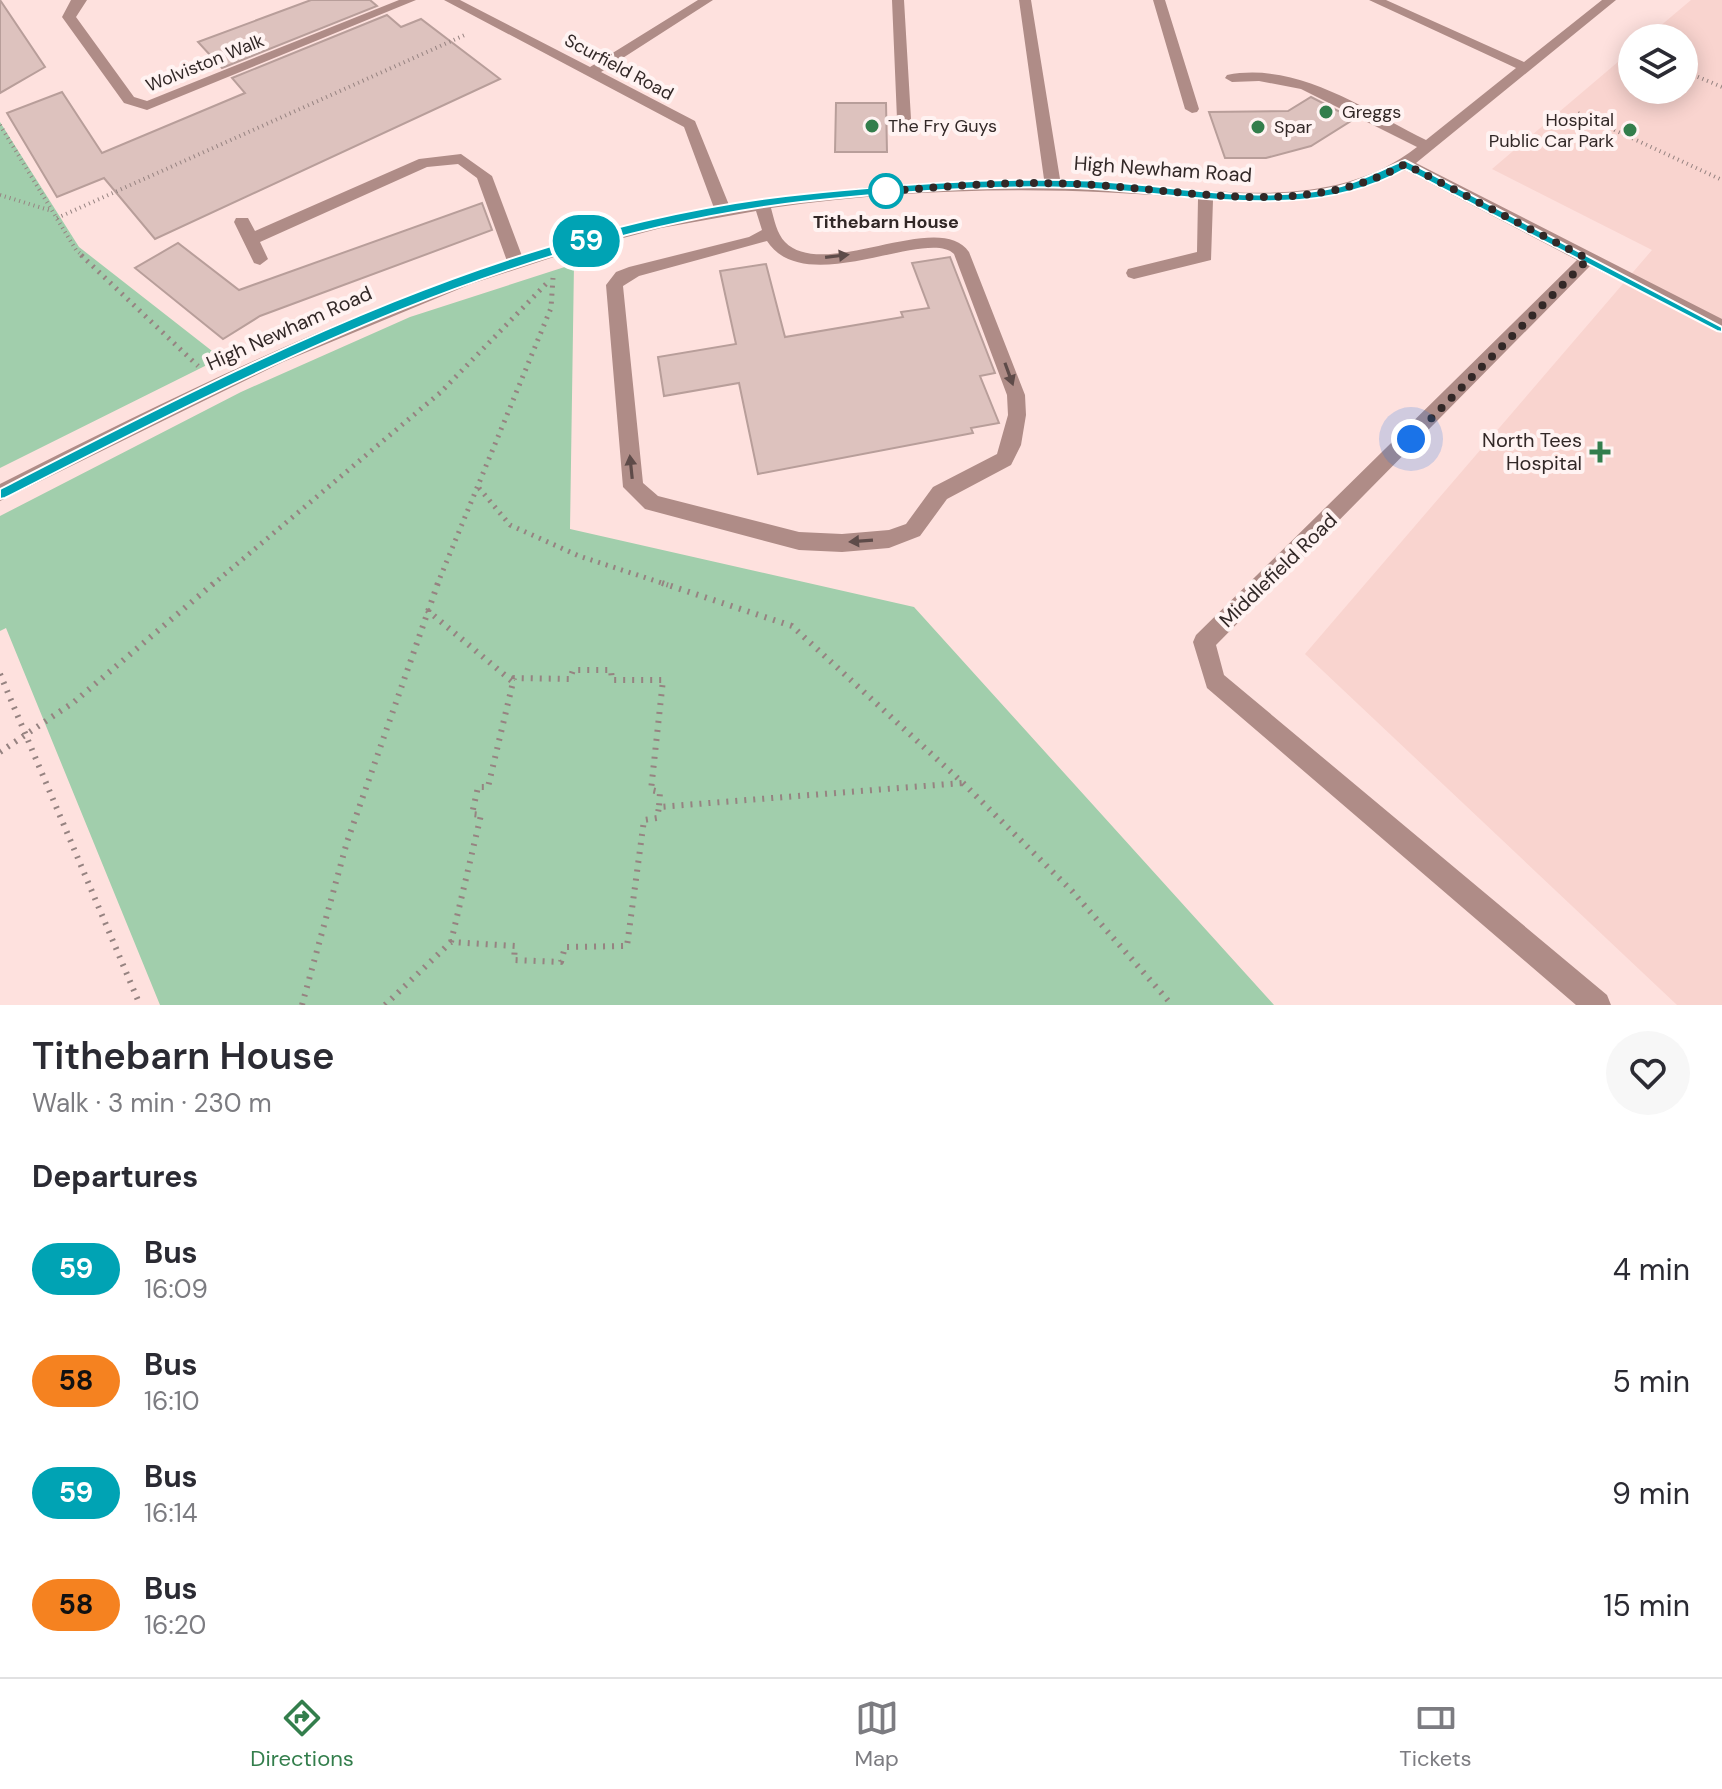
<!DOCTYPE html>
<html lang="en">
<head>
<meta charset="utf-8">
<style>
	:root { --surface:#fff; --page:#f7f7f7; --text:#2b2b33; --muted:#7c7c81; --line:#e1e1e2; --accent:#337e4c }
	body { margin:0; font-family:"DM Sans",sans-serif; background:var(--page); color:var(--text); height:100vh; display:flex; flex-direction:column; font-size:30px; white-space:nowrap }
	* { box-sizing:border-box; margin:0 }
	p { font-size:26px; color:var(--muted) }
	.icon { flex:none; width:44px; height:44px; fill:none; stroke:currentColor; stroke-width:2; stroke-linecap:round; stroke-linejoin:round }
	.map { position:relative; height:1005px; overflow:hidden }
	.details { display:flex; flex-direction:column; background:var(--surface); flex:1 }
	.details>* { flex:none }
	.badge { padding:0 16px; border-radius:26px; font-size:28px; line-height:52px }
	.fabs { position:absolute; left:1618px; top:24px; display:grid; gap:16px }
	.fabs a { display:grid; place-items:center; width:80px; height:80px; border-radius:50%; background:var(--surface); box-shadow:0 4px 20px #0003; font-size:40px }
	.you { position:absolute; width:40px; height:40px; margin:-20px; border:6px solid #fff; border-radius:50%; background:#1a73e8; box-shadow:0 0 0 12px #1a73e833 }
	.map>.badge { position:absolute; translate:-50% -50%; box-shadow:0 0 0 4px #fff }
	h2 { padding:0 32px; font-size:30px; line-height:72px }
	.round { display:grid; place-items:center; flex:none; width:84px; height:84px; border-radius:42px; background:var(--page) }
	.head { display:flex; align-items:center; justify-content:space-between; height:136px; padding:0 32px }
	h1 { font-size:38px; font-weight:600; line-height:60px }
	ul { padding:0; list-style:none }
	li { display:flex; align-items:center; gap:24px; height:112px; padding:0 32px }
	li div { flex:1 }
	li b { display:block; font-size:30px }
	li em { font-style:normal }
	li .badge { min-width:88px; font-weight:700; text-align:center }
	.tab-bar { display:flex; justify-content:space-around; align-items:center; height:112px; border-top:2px solid var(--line); background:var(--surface); font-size:22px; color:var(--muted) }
	.tab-bar a { display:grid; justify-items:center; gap:4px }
	.tab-bar .current { color:var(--accent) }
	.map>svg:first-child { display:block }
	.built { fill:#f9d4cf }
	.green { fill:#a1ceac }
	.building { fill:#ddc2be; stroke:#b89e9a; stroke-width:2 }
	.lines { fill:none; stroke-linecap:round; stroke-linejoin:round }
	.path-far2 { stroke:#968381; stroke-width:4; stroke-dasharray:1 4; stroke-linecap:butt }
	.path-far1 { stroke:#968381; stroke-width:5; stroke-dasharray:2 6; stroke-linecap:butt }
	.path { stroke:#968381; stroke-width:6; stroke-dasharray:2 7; stroke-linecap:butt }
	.minor { fill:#af8c87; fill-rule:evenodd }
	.oneway { fill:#5e4b49 }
	.line { fill:#00a3b4; stroke:#fff; stroke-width:2 }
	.walk { stroke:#322827; stroke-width:8; stroke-dasharray:0 14.4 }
	.poi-dot { fill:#337e4c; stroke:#fff3f2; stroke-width:3 }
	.stop-dot { fill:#fff; stroke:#00a3b4; stroke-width:4 }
	.labels { text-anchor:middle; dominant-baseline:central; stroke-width:8; stroke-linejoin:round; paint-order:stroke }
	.far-street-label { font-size:18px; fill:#322827; stroke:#fff3f2 }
	.far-poi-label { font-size:18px; fill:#322827; stroke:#fff3f2; text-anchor:start }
	.far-stop-label { font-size:18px; font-weight:bold; fill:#322827; stroke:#fff3f2 }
	.street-label { font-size:20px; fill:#322827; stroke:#fff3f2 }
	.poi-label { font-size:20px; fill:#322827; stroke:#fff3f2; text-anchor:end }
</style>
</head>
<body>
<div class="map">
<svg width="1722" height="1005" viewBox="0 0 1722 1005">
	<rect width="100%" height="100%" fill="#fee1de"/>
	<!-- built -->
	<path class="built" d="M1691,0H1722V1005H1677L1305,654L1652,250L1492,169L1632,50V90H1684V38H1646Z"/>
	<!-- green -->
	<path class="green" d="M0,122L79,247L221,358L0,468Z
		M574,264L570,529L914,607L1274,1005H160L6,628L0,631V516L241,392L410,317Z"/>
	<!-- building -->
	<path class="building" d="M0,0L45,67L0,93Z
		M311,0H370L377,6L222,68L198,42Z
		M387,15L401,27L421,19L500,79L155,239L104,178L57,197L7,113L62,92L102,153L245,93L232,78Z
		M1311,97L1354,119L1311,146L1266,158H1225L1209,112L1288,111Z
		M836,103H886L887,152H835Z
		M482,203L492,230L260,316L223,339L135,268L178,243L239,290Z
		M950,257L995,373L980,376L999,423L971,428L973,433L758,474L739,383L664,396L658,357L736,344L720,271L766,264L785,337L903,317L901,312L929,308L912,263Z"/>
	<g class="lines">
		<!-- path-far2 -->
		<path class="path-far2" d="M1684,71L1722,87
			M1578,113L1722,180
			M0,125L76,250L84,257
			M0,195L52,211
			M57,218L467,34"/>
		<!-- path-far1 -->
		<path class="path-far1" d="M81,255L198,366
			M479,488L510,525L579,556L668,585
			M212,585L441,392L547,283
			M437,585L551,308L553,278"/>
		<!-- path -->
		<path class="path" d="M662,583L792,626L963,783L1072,891L1172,1005
			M427,610L513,682
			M0,674L140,1005
			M0,752L74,702L214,583
			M451,942L481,815L472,814L478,787H488L514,678L570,679L573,670H611L612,680H663L651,790L660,792L659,807
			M302,1005L347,842L438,583
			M385,1005L451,942L515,946L514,960L561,962L565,947L627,946L644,820L657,818L659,807L962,783"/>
		<!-- minor -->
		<path class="minor" d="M71,0H87L76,17L134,97L147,101L399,0H416L147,110L124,103L62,17Z
			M444,0H460L590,67L698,0H713L601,72L695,121L729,205L878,186L1044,179L1019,0H1031L1060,179C1174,180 1318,225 1417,147L1301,89L1259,81L1232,82L1225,78L1227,75C1297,61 1366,110 1426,140L1516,68L1369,0H1386L1524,62L1602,0H1616L1416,163L1722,319V333L1590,266L1216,645L1224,675L1607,995L1611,1005H1576L1207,688L1193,642L1196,635L1577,260L1405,170C1342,198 1281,204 1213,200L1211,260L1134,279L1128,277L1126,273L1128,269L1197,252L1198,199C1054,185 913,188 771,208C774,219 777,234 785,242C824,282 939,208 969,252L1025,395L1026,415L1021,445L1011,465L947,499L920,536L889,548L842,552L799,550L645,509L623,487L606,285L616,272L629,267L749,237L762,230L756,211L661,228L566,253L471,284L283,362L0,501V484C165,401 331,318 507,261L477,178L458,164L427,167L260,242L268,259L260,265L254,263L234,222L236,218H248L255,231L419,159L461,154L492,176L522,256L661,217L714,208L684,127ZM767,241C805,300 927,227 954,254L1007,395L1008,415L997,454L933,487L906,524L889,530L842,534L799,532L658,496L643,483L623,286L639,276Z
			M892,0H904L911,119L904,123L897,119Z
			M1153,0H1165L1199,109L1197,112L1192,113L1185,109Z"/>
	</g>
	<!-- one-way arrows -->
	<defs><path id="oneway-solid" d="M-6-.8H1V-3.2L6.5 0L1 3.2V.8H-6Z" transform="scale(2)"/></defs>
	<g class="oneway">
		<use href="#oneway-solid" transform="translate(837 256) rotate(-7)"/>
		<use href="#oneway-solid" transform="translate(1009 374) rotate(70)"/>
		<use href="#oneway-solid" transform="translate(631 467) rotate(-96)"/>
		<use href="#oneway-solid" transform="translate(861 541) rotate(176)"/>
	</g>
	<!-- line -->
	<path class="line" d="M1405,160L1722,327V332L1717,331L1405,169C1305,226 1182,191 1073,188C983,185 891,192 801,202C513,236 260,368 5,498L0,499V489C251,360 514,223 804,194C893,185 982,178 1071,180C1157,181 1251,207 1337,187C1362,181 1382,169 1405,160Z"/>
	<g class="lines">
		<!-- walk -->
		<path class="walk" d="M886,191L881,192C946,186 1010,181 1076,184C1185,188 1304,221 1405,164L1588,259L1411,439"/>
	</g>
	<!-- markers -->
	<g class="poi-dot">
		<circle cx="1326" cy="112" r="8"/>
		<circle cx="872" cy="126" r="8"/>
		<circle cx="1258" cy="127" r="8"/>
		<circle cx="1630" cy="130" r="8"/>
		<path d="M1596 440h8v8h8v8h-8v8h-8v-8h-8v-8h8z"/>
	</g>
	<circle class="stop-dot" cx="886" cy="191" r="16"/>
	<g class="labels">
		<!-- far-street labels -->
		<g class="far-street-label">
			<text transform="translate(205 63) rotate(-22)">Wolviston Walk</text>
			<text transform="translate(619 67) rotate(28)">Scurfield Road</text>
		</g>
		<!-- far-poi labels -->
		<g class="far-poi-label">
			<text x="1342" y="112">Greggs</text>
			<text x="1614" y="120" text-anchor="end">Hospital<tspan x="1614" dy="21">Public Car Park</tspan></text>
			<text x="888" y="126">The Fry Guys</text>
			<text x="1274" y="127">Spar</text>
		</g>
		<!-- far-stop labels -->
		<g class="far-stop-label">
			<text x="886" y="222">Tithebarn House</text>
		</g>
		<!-- street labels -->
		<g class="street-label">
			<text transform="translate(1163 169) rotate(4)">High Newham Road</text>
			<text transform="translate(289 328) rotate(-24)">High Newham Road</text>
			<text transform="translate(1278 570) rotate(-44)">Middlefield Road</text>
		</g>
		<!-- poi labels -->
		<g class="poi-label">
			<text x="1582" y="440">North Tees<tspan x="1582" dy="23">Hospital</tspan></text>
		</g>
	</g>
</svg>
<div class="fabs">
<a><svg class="icon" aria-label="layers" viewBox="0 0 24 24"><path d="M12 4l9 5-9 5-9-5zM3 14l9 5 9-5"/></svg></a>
</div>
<div class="you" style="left:1411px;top:439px"></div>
<b class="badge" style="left:586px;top:241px;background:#00a3b4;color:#fff">59</b>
</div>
<section class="details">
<div class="head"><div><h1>Tithebarn House</h1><p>Walk · 3 min · 230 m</p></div><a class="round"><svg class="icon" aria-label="heart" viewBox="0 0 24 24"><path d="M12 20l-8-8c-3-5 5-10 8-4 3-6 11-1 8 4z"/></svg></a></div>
<h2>Departures</h2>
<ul>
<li><span class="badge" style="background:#00a3b4;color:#fff">59</span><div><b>Bus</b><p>16:09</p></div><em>4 min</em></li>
<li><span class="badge" style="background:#f58220;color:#111">58</span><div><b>Bus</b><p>16:10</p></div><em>5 min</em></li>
<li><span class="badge" style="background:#00a3b4;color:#fff">59</span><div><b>Bus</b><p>16:14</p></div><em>9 min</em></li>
<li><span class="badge" style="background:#f58220;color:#111">58</span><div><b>Bus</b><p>16:20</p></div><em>15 min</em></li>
</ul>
</section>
<nav class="tab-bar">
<a class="current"><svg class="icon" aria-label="directions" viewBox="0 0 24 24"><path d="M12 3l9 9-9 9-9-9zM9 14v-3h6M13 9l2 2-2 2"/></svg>Directions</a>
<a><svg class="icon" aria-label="map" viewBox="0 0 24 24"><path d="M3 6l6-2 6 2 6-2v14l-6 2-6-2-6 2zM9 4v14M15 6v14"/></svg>Map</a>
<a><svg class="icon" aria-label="tickets" viewBox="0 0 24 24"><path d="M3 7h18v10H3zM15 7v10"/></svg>Tickets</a>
</nav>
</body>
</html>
